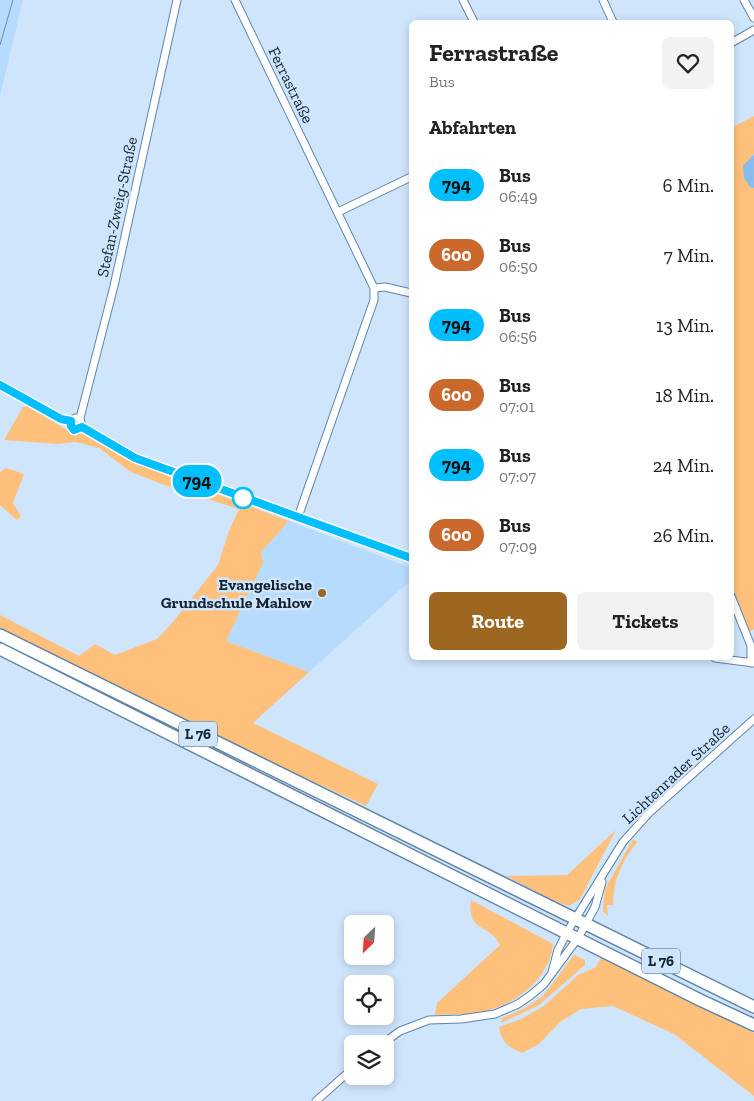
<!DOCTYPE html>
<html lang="de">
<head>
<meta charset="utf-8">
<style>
	:root { --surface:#fff; --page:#f2f2f2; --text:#222; --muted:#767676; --accent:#9d6721 }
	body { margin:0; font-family:"Zilla Slab",serif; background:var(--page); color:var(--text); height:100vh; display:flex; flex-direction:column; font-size:19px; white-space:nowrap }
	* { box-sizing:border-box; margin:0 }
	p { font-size:16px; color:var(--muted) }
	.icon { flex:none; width:28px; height:28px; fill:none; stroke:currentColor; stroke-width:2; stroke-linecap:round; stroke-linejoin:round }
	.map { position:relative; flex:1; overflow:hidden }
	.drawer { position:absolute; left:409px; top:20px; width:325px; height:640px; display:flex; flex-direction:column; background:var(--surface); border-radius:8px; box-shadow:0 2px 8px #0003 }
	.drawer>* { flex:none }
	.badge { padding:0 10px; border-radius:16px; font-size:18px; line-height:32px }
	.needle { width:32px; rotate:205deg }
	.fabs { position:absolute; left:344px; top:915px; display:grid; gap:10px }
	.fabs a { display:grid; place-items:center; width:50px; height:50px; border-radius:8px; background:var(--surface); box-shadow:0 2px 8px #0003; font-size:25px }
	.map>.badge { position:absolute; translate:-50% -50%; box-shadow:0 0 0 2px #fff }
	h2 { padding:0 20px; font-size:19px; line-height:45px }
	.round { display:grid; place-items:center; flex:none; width:52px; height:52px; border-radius:8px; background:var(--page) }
	.head { display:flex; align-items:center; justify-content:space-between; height:85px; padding:0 20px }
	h1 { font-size:24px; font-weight:700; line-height:38px }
	.cta { display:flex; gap:10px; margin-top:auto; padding:10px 20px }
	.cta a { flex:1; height:58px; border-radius:8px; background:var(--accent); color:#fff; font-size:20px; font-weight:700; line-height:58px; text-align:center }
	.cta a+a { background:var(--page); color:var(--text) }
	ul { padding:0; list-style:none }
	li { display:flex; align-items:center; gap:15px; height:70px; padding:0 20px }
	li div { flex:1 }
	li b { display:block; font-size:19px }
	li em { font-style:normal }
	li .badge { min-width:55px; font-weight:700; text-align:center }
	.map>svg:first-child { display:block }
	.built { fill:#b7dbfe }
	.green { fill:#ffc07b }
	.water { fill:#89bdee }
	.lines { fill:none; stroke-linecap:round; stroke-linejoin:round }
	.minor-casing { stroke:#6184a7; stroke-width:9 }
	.primary-casing { stroke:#6184a7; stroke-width:14 }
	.minor { stroke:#fff; stroke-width:7 }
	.primary { stroke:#fff; stroke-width:11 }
	.tram { stroke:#75889a; stroke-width:1 }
	.line-casing { stroke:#fff; stroke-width:11 }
	.line { stroke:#00bfff; stroke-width:8 }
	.stop-dot { fill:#fff; stroke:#00bfff; stroke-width:2.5 }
	.poi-dot { fill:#9d6721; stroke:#cee5fc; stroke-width:2 }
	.labels { text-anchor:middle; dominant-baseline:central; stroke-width:5; stroke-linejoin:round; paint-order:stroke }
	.shield { fill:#cee5fc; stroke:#4c5e6f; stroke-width:1 }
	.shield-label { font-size:15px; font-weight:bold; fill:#152432 }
	.street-label { font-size:16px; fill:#152432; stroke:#cee5fc }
	.poi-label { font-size:16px; font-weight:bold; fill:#152432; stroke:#cee5fc; text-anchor:end }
</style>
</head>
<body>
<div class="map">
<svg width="754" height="1101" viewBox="0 0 754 1101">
	<rect width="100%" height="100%" fill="#cee5fc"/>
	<!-- built -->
	<path class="built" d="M0,0H23L0,96Z
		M289,521L411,568V580L309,672L226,641L263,563L261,552Z"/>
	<!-- green -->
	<path class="green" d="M754,116V154L752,155L750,187L754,188V629L751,631L748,630L731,588V128Z
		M28,406L73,434H83L130,461L289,521L261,552L263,563L226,641L309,672L253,723L378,784L366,806L174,717L0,629V615L79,656L95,644L115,655L157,639L172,623L218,565L229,531L239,509L167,486L131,472L99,448L76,442L58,444L4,440L23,407Z
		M6,468L24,474L13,503L21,516L17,520L0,505V472Z
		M616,830L580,899L569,906L552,900L506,876L567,875Z
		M633,839L637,842C622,861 613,880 613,905H607L608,916L603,911L605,889Z
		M471,900L553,944C549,980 515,1005 481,1012C466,1015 450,1014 435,1015L437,1003L500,945C489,922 467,934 471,900Z
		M574,955L585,960V965L539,1005L501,1023L502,1018L525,1008L543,996Z
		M602,956L754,1033V1096L674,1034L613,1006L581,1009L560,1022L539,1044L522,1053C507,1047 502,1042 499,1027L521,1019L544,1006L578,975L596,967Z"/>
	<!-- water -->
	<path class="water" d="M754,154V188L750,187L744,178L743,166Z"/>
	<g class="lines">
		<!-- minor casing -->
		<g class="minor-casing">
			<path id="minor" d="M235,0L374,288V300L298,517
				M463,0L474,22
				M603,0L613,22
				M744,0L754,18
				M731,43L754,30
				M338,212L411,177
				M374,288L385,287L411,293
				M0,385L61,419L71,421L75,418H80L82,427L78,430L73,429L71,421
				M80,418L114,286L177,0
				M82,427L135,459L411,558
				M731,596L751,646V663
				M715,658L754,663
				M552,972L558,950L567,932L623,842L649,813L754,719
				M382,1044L400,1031L429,1020L461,1019L495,1014L518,1004L531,995L544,984L578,938L595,907L602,882
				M316,1101L352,1069"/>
		</g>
		<!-- primary casing -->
		<g class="primary-casing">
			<path id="primary" d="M0,635L754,1007
				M0,649L700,1000L754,1025"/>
		</g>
		<!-- minor -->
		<use href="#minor" class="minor"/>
		<!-- primary -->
		<use href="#primary" class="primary"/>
		<!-- tram -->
		<path class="tram" d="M0,45L13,0"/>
	</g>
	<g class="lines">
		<!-- line casing -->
		<g class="line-casing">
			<path id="line" d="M0,385L61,419L71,421V426L74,430L82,427L135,458L411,558"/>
		</g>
		<!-- line -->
		<use href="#line" class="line"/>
	</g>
	<!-- markers -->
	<circle class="stop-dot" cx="243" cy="498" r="10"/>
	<circle class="poi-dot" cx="322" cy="593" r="5"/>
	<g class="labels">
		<!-- shield labels -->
		<g class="shield">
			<rect x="179" y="721.5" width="38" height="25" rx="4"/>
			<rect x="642" y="948.5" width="38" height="25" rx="4"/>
		</g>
		<g class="shield-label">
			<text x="198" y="734">L 76</text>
			<text x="661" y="961">L 76</text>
		</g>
		<!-- street labels -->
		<g class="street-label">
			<text transform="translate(291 85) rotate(64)">Ferrastraße</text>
			<text transform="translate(117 207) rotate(-78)">Stefan-Zweig-Straße</text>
			<text transform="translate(676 773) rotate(-43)">Lichtenrader Straße</text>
		</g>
		<!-- poi labels -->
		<g class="poi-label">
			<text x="312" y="584">Evangelische<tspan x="312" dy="18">Grundschule Mahlow</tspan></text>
		</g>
	</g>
</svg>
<div class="fabs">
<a><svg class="needle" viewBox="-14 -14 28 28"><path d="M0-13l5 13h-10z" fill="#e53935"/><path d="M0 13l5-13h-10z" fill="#767676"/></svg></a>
<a><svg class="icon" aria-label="locate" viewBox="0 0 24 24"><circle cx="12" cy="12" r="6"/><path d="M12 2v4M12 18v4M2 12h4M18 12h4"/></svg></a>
<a><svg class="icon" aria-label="layers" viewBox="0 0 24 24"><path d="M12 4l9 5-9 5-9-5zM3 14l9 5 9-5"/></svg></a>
</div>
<b class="badge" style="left:197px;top:481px;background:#00bfff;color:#111">794</b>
<section class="drawer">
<div class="head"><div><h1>Ferrastraße</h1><p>Bus</p></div><a class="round"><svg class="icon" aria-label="heart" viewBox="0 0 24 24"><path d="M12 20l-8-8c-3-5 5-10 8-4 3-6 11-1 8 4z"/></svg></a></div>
<h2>Abfahrten</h2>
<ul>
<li><span class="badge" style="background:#00bfff;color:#111">794</span><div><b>Bus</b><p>06:49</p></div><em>6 Min.</em></li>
<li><span class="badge" style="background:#cb692c;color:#fff">600</span><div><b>Bus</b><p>06:50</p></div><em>7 Min.</em></li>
<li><span class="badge" style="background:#00bfff;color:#111">794</span><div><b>Bus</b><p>06:56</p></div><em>13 Min.</em></li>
<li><span class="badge" style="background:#cb692c;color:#fff">600</span><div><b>Bus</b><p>07:01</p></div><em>18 Min.</em></li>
<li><span class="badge" style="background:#00bfff;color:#111">794</span><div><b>Bus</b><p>07:07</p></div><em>24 Min.</em></li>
<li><span class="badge" style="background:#cb692c;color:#fff">600</span><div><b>Bus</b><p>07:09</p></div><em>26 Min.</em></li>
</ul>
<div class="cta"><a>Route</a><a>Tickets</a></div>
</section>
</div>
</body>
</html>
